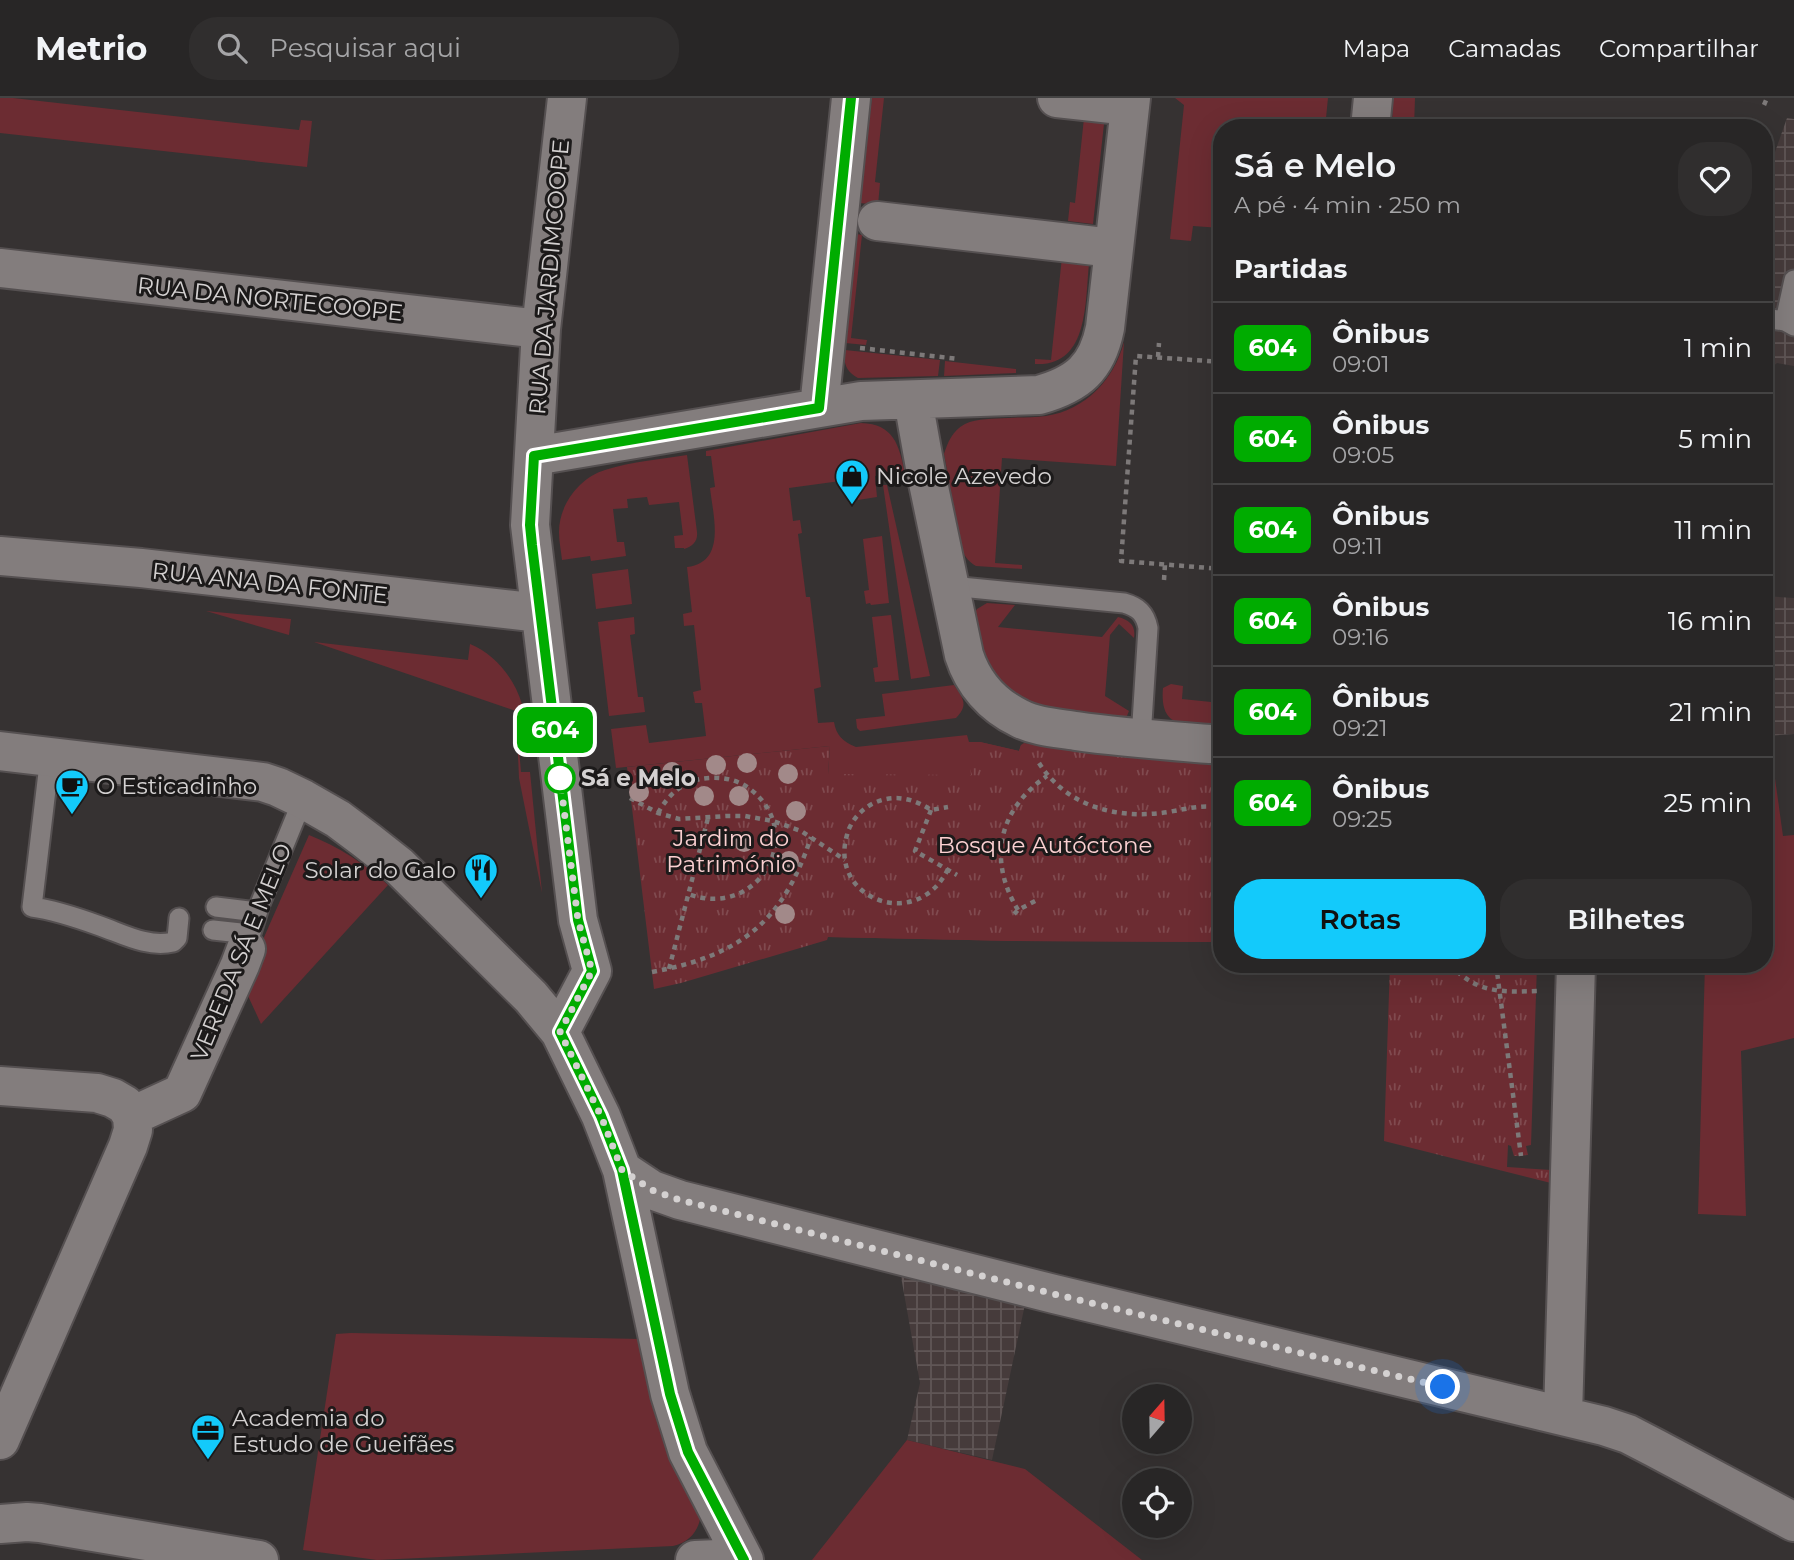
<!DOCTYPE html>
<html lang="pt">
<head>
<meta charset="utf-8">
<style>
	:root { --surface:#282626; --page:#302e2e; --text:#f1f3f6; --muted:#a5a5a7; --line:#444343; --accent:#13cafb }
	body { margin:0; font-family:Montserrat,sans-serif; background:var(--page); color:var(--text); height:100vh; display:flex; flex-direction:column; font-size:26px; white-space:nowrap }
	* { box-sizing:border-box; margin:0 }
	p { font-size:23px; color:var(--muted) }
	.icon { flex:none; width:38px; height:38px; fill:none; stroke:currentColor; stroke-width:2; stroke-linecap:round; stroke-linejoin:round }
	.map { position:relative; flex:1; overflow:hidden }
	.details { position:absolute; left:1213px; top:21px; width:560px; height:854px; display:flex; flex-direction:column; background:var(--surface); border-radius:28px; box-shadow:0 7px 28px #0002,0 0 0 2px var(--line) }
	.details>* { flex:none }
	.badge { padding:0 14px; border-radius:10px; font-size:24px; line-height:46px }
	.needle { width:46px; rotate:20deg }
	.controls { position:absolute; left:1122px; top:1286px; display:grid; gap:14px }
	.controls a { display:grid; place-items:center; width:70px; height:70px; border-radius:50%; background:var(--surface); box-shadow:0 7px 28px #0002,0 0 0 2px var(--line); font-size:35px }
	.you { position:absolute; width:35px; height:35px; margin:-18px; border:5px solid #fff; border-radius:50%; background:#1a73e8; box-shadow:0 0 0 10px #1a73e833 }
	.map>.badge { position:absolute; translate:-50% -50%; box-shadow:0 0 0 4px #fff }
	h2 { padding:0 21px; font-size:26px; line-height:63px }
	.round { display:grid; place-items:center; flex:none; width:74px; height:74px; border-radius:28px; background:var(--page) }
	.head { display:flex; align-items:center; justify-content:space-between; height:119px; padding:0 21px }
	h1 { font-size:33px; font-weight:600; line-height:52px }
	.cta { display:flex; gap:14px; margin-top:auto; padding:14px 21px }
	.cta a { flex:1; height:80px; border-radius:28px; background:var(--accent); color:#111; font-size:28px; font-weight:600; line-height:80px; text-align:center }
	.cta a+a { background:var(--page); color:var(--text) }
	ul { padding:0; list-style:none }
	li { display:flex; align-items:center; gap:21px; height:91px; padding:0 21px; border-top:2px solid var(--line) }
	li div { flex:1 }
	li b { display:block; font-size:26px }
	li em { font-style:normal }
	li .badge { min-width:77px; font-weight:700; text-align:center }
	header { display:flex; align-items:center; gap:42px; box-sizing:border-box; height:98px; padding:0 35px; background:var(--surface); border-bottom:2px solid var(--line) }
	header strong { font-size:33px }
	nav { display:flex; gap:38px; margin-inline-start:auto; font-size:24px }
	.search { width:490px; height:63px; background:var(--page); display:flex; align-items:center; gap:18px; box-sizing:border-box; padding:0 24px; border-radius:28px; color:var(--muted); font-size:26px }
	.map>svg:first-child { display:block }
	.industrial { fill:url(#industrial-grid) }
	.green { fill:#6c2c32 }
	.park { fill:url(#park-tufts) }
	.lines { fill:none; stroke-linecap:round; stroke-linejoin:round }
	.lane-casing { stroke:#555051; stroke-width:23 }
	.street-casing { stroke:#555051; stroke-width:42 }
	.path { stroke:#7d7979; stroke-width:4.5; stroke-dasharray:5 5; stroke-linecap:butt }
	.lane { stroke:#837d7d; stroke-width:19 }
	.street { stroke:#837d7d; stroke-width:38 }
	.tree { fill:#a28989 }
	.line-casing { stroke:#fff; stroke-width:16 }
	.line { stroke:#00ac00; stroke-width:10 }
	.walk { stroke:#d4d1d1; stroke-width:7; stroke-dasharray:0 12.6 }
	.stop-dot { fill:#fff; stroke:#00ac00; stroke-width:3.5 }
	.labels { text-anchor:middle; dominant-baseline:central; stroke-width:6; stroke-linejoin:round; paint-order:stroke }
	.street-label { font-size:23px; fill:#d4d1d1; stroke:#1c1a1a }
	.poi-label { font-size:23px; fill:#d4d1d1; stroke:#1c1a1a; text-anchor:start }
	.stop-label { font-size:23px; font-weight:bold; fill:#d4d1d1; stroke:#1c1a1a; text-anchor:start }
	.park-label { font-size:23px; fill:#fbd0d1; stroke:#1c1a1a }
</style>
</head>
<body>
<header>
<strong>Metrio</strong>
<div class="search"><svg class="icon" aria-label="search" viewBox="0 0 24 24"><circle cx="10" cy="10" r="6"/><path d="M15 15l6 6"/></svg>Pesquisar aqui</div>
<nav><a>Mapa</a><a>Camadas</a><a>Compartilhar</a></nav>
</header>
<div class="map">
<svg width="1794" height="1462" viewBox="0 0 1794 1462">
	<defs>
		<pattern id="industrial-grid" width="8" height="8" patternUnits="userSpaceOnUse" patternTransform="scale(1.75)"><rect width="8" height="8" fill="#463b3b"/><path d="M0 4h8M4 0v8" fill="none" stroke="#605656"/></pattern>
		<pattern id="park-tufts" width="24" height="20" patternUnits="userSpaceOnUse" patternTransform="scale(1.75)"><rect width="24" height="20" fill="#6c2c32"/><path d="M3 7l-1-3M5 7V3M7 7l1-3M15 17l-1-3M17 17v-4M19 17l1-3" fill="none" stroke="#804a4f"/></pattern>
	</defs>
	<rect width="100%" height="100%" fill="#363232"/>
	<!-- industrial -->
	<path class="industrial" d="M1787,20L1794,21V268L1777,265L1767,273L1764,285V112L1775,54Z
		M1764,498L1794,500V636L1764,638Z
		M900,1173L1028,1192L992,1362L907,1342L920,1285Z"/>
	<!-- green -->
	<path class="green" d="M0,0H13L299,32L301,22L312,23L307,69L0,35Z
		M872,0H884L875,84L880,85L878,107L860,105Z
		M1175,0H1328L1325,30H1222L1221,130L1193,128L1191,143L1170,141L1184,7Z
		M1393,0H1415L1414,30H1392Z
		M1084,20L1103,22L1104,26L1093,126L1068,123L1070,104L1075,105Z
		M857,136L862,137L851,240L867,242L866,247L845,245Z
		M1062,159L1089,166C1085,204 1089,269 1035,266V261L1051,262Z
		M1124,244L1116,368L1002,360L995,465L1022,467V471L976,468C969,464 965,459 962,452L944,356C948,344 952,333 965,326C977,320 994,321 1008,320C1020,319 1033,320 1046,318C1085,312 1114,282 1124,244Z
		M845,252L940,262L938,278L858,280C846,274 843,265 845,252Z
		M945,263L1016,271V275L944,278Z
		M861,325C894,326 899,347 905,375L875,378L877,399L858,402L855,381L789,390L793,423L800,422L802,435L798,436L806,499H810L821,589L814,591L818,625L834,624C836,637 843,644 856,649L967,637L969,644H980L1019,653L1021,647L1221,844L1015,843L827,839L828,676L830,648L616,670L611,631L646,627L649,645L706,638L702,605H695L693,594L701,592L694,527L684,528L683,516L692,514L687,469C727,464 713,418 710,390L715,389L711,358H706V353Z
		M687,357L697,434C698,443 693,448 684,451V450H675L674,438L683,437L679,404L649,407L647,399L627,401L628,410L613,411L617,444H624L626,458L591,463L590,458L562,462C561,453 559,443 559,434C559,407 579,380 605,372C630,364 661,361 687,357Z
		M883,387H887L930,578L911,581Z
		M882,438L889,505L871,507L870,505L866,506L864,493L869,492L863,441Z
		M628,471L632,506L596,511L592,476Z
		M987,505L1015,507L998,529L1102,539L1118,519C1130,522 1136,528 1134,540L1119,526L1110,537L1105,598L1129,613L1126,620L1046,613L1015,601L983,565L973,517L977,511Z
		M206,513L291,521L289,537Z
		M891,517L899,582L875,584L873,570L878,569L872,519Z
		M634,519L635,536L630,537L638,599H643L645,614L609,618L598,524Z
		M314,544L468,562L470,546C495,556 514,580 522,606C526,620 526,636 527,650L519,651L521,674H530L542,795L519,680L516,613Z
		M1171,586L1183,588L1182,601L1221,605V628C1189,626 1159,634 1163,590Z
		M954,587C963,600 969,607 956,620L860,633L857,630L856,621L885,618L882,596Z
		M1769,637L1783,738L1794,737V940L1741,953L1746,1118L1698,1116L1705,866H1764V638Z
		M309,737C339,749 364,765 388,787L261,926L243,887Z
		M351,1235L641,1241L701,1414C700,1432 690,1444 673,1448L377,1462L303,1452L336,1236Z
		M907,1342L1025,1371L1142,1462H812Z"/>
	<!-- park -->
	<path class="park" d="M968,644H980L1019,653L1021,647L1024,645L1056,651L1221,665V844L1015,843L828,839L827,842L681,885L654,891L627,669L830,648L828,676L971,677Z
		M1390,866H1537L1531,1047L1526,1048L1528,1057L1514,1058L1511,1048L1508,1047L1507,1069L1551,1072V1085L1384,1043Z"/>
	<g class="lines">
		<!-- lane casing -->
		<g class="lane-casing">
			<path id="lane" d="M1764,220L1785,223L1794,228
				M1785,223L1794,182
				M951,488L1124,505C1138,509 1145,515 1148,530L1141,640
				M50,658L32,809C55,812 78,820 100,828C123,836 148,850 173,844L177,840L179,820
				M216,809L257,814
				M213,832L250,836
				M240,850L246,851L260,806L303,701"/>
		</g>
		<!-- street casing -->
		<g class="street-casing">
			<path id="street" d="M1057,0L1130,8
				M1370,30L1373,0
				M877,123L1113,150
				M0,170L541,231
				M913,302L926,375L964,557C973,585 992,607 1019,620C1036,629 1057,630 1076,633C1124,640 1173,643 1222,647
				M819,310L851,0
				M534,358L861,303L1039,297C1078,286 1097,270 1105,230L1131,0
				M0,458L141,470L540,515
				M0,653L263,684L278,689L303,701L338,721L366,742L399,768L531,899L560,934L601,1018L622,1072L670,1296L688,1354L744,1462
				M560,934L592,873L578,822L530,427L541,231L567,0
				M0,988L97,995L113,1000L125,1007L132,1018L133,1032L128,1048L0,1342
				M132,1018L182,995L240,867L246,851
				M622,1072L652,1092L680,1102L1054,1196L1604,1328L1628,1336L1655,1350L1794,1424
				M1563,1318L1576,866
				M0,1426L27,1424L40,1425L259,1462
				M695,1462L743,1460"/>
		</g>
		<!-- path -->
		<path class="path" d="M1764,7L1767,0
			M860,250L959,261
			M1158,259L1159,245
			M1222,264L1136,258L1121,463L1222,471
			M1164,482L1165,466
			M1039,665C1067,709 1118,722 1168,714C1187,711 1202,706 1222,710
			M630,700L658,715L679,721L727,718H745L773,723L801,733L845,762
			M931,712L915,753L957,777
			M658,715C669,695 686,681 709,680C724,679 738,682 750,691C808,735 759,822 688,796
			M948,771C917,835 828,801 847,737C850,724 861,711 874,705C894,696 913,700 931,712L948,709
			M1018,812C987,761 999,711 1047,678
			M1014,816L1018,812L1039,801
			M1450,866C1476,896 1503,894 1539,893
			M1496,866L1521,1058
			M669,871L708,720
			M652,874C739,858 783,825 811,739"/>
		<!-- lane -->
		<use href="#lane" class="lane"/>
		<!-- street -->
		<use href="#street" class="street"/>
	</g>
	<!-- trees -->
	<g class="tree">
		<circle cx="747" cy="665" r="10"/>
		<circle cx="716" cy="667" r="10"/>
		<circle cx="672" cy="674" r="10"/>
		<circle cx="788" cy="676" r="10"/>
		<circle cx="639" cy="694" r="10"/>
		<circle cx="704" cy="698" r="10"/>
		<circle cx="739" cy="698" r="10"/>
		<circle cx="796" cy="713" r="10"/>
		<circle cx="744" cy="744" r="10"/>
		<circle cx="789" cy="763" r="10"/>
		<circle cx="785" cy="816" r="10"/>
	</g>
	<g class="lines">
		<!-- line casing -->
		<g class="line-casing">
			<path id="line" d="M744,1462L688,1354L670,1296L622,1072L601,1018L560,934L592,873L578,822L532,447L530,427L534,358L819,310L851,0"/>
		</g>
		<!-- line -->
		<use href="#line" class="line"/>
		<!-- walk -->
		<path class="walk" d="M560,680L578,822L592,873L560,934L601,1018L622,1072L652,1092L680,1102L1054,1196L1443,1289"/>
	</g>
	<!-- icons -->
	<defs>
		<g id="shop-pin" transform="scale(1.75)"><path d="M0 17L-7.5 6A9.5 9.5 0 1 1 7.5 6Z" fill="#13cafb" stroke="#1c1a1a"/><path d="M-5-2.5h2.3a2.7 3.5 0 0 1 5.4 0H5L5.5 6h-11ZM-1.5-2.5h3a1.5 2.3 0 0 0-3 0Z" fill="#111"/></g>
		<g id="cafe-pin" transform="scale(1.75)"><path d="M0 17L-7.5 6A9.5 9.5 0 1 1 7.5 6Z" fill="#13cafb" stroke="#1c1a1a"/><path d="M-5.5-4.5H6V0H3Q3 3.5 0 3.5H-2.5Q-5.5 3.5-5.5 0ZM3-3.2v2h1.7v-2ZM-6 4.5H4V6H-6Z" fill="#111"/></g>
		<g id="restaurant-pin" transform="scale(1.75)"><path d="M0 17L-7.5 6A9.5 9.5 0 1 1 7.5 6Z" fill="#13cafb" stroke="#1c1a1a"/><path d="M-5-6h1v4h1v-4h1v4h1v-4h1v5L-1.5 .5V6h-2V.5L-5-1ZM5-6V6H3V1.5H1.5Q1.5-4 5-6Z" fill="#111"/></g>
		<g id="office-pin" transform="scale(1.75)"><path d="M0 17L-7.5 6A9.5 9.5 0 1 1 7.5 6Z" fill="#13cafb" stroke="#1c1a1a"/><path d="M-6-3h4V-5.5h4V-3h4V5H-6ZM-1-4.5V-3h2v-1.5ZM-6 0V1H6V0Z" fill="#111"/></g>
	</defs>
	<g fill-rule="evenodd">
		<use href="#shop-pin" x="852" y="378"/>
		<use href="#cafe-pin" x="72" y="688"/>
		<use href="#restaurant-pin" x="481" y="772"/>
		<use href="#office-pin" x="208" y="1333"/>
	</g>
	<!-- markers -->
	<circle class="stop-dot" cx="560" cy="680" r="14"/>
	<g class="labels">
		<!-- street labels -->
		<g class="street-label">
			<text transform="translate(549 179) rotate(-85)">RUA DA JARDIMCOOPE</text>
			<text transform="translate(270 201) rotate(6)">RUA DA NORTECOOPE</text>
			<text transform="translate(270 485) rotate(6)">RUA ANA DA FONTE</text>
			<text transform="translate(241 854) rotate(-68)">VEREDA SÁ E MELO</text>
		</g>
		<!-- poi labels -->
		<g class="poi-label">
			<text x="876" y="378">Nicole Azevedo</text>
			<text x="96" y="688">O Esticadinho</text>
			<text x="456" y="772" text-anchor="end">Solar do Galo</text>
			<text x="232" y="1320">Academia do<tspan x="232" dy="26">Estudo de Gueifães</tspan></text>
		</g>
		<!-- stop labels -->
		<g class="stop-label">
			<text x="581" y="680">Sá e Melo</text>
		</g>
		<!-- park labels -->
		<g class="park-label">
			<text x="731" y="740">Jardim do<tspan x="731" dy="26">Património</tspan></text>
			<text x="1045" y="747">Bosque Autóctone</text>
		</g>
	</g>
</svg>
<div class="controls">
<a><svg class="needle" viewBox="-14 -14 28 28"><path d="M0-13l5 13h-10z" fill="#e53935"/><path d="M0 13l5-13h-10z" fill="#a5a5a7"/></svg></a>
<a><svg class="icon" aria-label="locate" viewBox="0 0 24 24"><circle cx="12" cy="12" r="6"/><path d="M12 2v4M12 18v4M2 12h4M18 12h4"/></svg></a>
</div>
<div class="you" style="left:1443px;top:1289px"></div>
<b class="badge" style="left:555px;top:632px;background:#00ac00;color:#fff">604</b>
<section class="details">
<div class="head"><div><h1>Sá e Melo</h1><p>A pé · 4 min · 250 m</p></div><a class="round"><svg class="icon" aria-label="heart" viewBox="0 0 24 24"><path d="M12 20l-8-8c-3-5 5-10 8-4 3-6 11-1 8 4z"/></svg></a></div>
<h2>Partidas</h2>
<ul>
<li><span class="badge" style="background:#00ac00;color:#fff">604</span><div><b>Ônibus</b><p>09:01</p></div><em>1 min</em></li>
<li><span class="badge" style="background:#00ac00;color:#fff">604</span><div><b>Ônibus</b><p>09:05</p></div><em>5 min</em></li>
<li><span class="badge" style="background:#00ac00;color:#fff">604</span><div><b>Ônibus</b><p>09:11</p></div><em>11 min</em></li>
<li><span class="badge" style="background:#00ac00;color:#fff">604</span><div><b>Ônibus</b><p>09:16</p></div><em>16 min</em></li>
<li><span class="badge" style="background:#00ac00;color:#fff">604</span><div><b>Ônibus</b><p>09:21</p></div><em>21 min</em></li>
<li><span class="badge" style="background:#00ac00;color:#fff">604</span><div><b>Ônibus</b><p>09:25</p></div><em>25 min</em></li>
</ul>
<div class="cta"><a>Rotas</a><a>Bilhetes</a></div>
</section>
</div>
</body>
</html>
